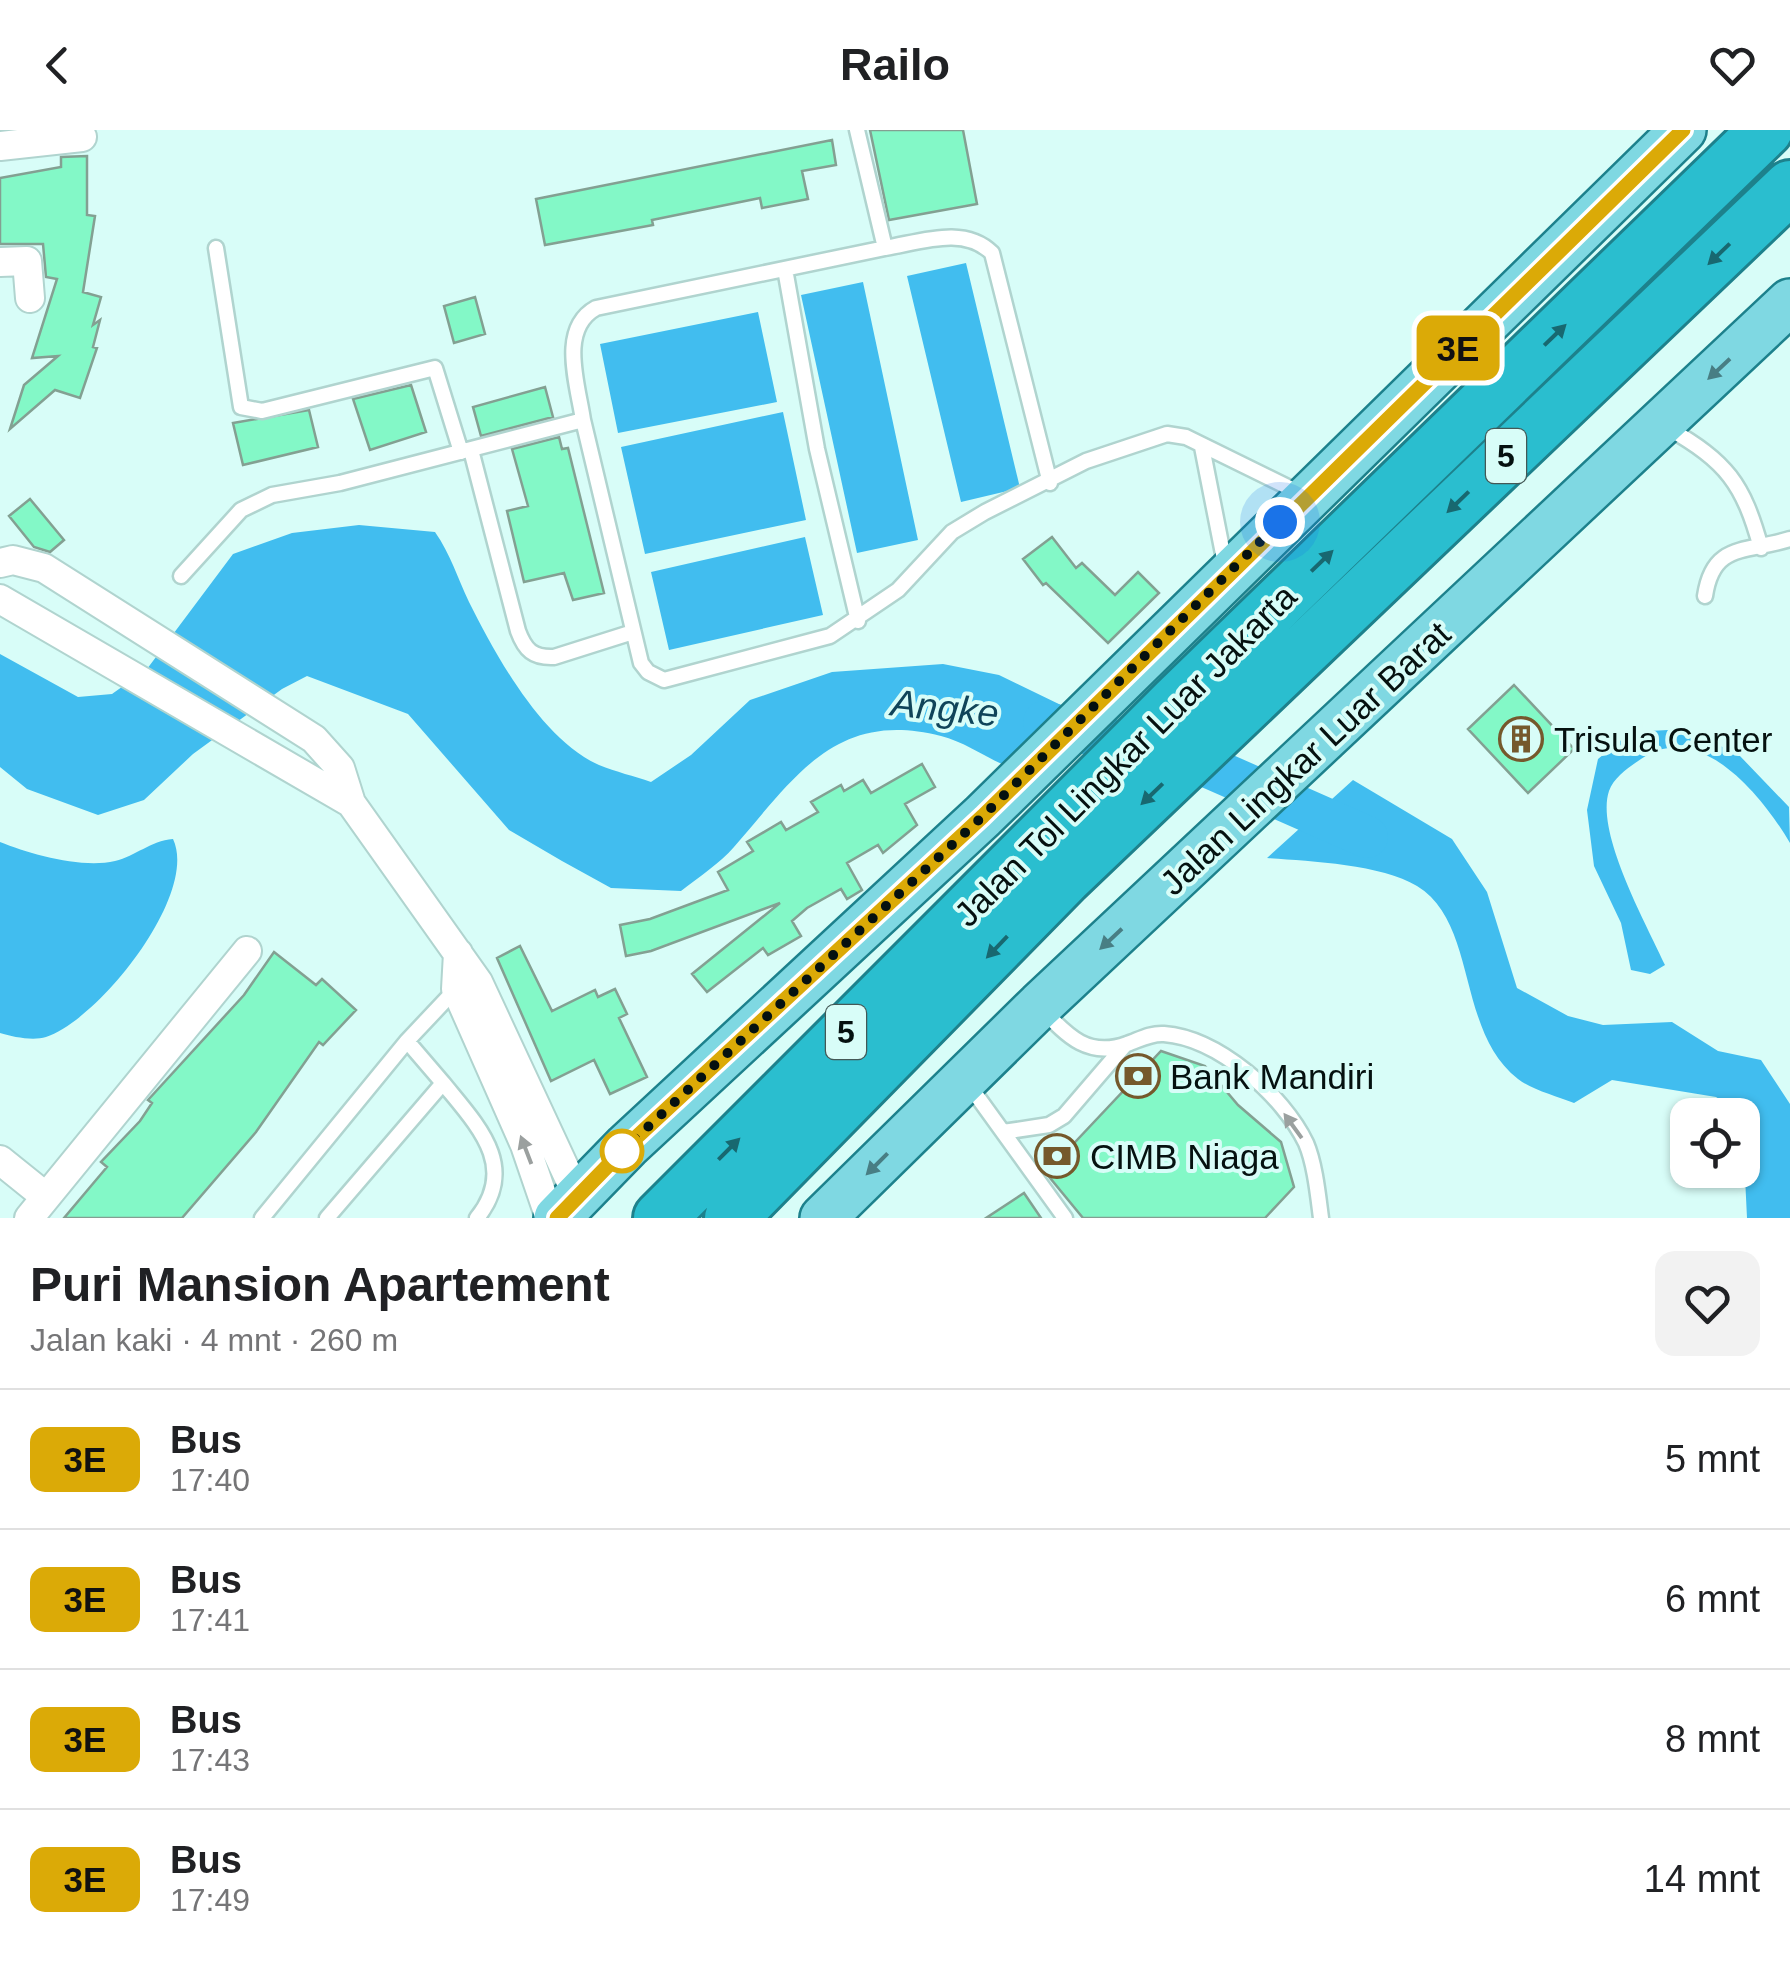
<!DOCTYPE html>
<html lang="id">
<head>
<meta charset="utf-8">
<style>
	:root { --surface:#fff; --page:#f2f2f2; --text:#202124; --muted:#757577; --line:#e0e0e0 }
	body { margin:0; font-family:Arial,sans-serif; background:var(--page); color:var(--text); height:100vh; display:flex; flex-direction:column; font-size:38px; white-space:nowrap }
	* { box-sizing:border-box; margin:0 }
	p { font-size:32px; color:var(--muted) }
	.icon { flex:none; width:55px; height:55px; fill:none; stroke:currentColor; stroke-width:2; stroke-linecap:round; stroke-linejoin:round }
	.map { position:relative; height:1088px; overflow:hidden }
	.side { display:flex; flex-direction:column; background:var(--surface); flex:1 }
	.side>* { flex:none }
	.badge { padding:0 20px; border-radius:15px; font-size:35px; line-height:65px }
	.tools { position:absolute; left:1670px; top:968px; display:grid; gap:20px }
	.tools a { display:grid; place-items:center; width:90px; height:90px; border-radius:20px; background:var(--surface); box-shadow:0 2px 8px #0004; font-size:50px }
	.you { position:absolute; width:50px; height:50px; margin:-25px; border:8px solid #fff; border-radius:50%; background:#1a73e8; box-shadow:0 0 0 15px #1a73e833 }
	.map>.badge { position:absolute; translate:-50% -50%; box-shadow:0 0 0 5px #fff }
	.round { display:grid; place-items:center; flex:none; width:105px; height:105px; border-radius:20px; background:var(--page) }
	.summary { display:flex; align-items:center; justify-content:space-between; height:170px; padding:0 30px }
	h1 { font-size:48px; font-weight:600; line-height:75px }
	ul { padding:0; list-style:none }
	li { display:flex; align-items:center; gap:30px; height:140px; padding:0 30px; border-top:2px solid var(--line) }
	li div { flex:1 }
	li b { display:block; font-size:38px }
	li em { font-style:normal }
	li .badge { min-width:110px; font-weight:700; text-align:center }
	header { display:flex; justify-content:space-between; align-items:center; height:130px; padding:0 30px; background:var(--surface); font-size:45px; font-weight:600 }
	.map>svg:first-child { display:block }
	.water { fill:#41bdef }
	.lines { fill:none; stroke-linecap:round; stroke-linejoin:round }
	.river { stroke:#41bdef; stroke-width:42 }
	.building { fill:#83f8c7; stroke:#83a092; stroke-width:2.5 }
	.service-casing { stroke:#b0d4cf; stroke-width:19 }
	.minor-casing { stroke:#b0d4cf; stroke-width:32 }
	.primary-casing { stroke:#1d818c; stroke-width:50 }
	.motorway-casing { stroke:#1d818c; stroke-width:58 }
	.service { stroke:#fff; stroke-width:14 }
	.minor { stroke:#fff; stroke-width:28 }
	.primary { stroke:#7fd8e2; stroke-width:45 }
	.motorway { stroke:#2abecf; stroke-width:52 }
	.oneway { fill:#186870 }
	.oneway2 { fill:#487e84 }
	.oneway3 { fill:#9ba09f }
	.line-casing { stroke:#fff; stroke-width:22 }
	.line { stroke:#dbaa07; stroke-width:15 }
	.walk { stroke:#051110; stroke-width:10; stroke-dasharray:0 18 }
	.stop-dot { fill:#fff; stroke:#dbaa07; stroke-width:5 }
	.labels { text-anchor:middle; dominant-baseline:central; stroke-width:8; stroke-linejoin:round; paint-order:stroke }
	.shield { fill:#d8fdf8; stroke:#445856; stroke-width:2.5 }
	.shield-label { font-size:32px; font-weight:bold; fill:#051110 }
	.poi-label { font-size:35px; fill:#051110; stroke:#d8fdf8; text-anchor:start }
	.street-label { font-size:35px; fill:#051110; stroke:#d8fdf8 }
	.water-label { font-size:38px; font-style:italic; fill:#104459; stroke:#d8fdf8 }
</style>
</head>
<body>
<header><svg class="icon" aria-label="back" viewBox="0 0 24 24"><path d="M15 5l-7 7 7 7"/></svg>Railo<svg class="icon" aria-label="heart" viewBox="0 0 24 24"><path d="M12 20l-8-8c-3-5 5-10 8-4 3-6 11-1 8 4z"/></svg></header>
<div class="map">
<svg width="1790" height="1088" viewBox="0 0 1790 1088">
	<rect width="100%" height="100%" fill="#d8fdf8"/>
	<!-- water -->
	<path class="water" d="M966,133L1020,358L961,372L907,146Z
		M863,152L918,410L857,423L801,165Z
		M758,182L777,272L618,303L600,214Z
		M783,282L806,390L645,424L621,317Z
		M359,395L435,402C451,425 457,447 469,472C496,526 542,610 599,635C616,642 634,646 651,652L691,625L750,570L832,542L943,534L999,545L1065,577L1004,635C984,626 962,611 941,606C836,579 795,647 734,717C720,733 699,747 681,761L611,758L562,731L509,700L408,584L307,546L282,559L193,624L144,670L98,685L27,659L0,637V524L78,567L112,564L147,539L233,424L292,403Z
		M805,407L823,485L669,520L651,442Z
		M1686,599L1739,625L1789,677L1790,713C1763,667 1700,588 1641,629C1629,637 1614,647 1609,661C1595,703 1647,795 1665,835L1650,844L1631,840L1621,793L1594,736L1587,680L1598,629L1631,602Z
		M1353,650L1452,709L1487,762L1517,858L1568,886L1603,895L1672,892L1718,921L1761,930L1790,974V1088H1747L1742,985H1734L1733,978L1716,967L1612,950L1574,973C1556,966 1532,960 1518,949C1456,901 1478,793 1417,756C1381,734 1308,731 1267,728Z
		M173,709C199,764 100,889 46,907C33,911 13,907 0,903V712C30,724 82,739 115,731C136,726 150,711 173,709Z"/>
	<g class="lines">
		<!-- river -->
		<path class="river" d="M1044,592L1199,633L1367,707"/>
	</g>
	<!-- building -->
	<path class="building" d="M870,0H963L977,74L889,90Z
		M832,10L836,35L802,41L808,69L762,78L760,68L652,90L653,95L545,115L536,69Z
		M87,26V85L95,86L83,162L101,167L93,195L100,190L93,217L97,218L80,268L55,260L10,299L24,255L58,226L32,228L57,149L46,147L43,114H0V48L61,37V27Z
		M475,167L485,204L454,213L444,176Z
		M411,255L426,302L370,320L353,269Z
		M545,257L553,287L481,306L473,277Z
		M309,280L318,317L243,335L233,293Z
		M559,307L562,319L568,318L604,463L573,470L564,443L524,452L507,381L528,376L512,319Z
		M30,369L64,410L50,422L34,417L9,386Z
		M1052,407L1076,438L1082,433L1115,465L1138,442L1159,463L1108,513L1046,453L1043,455L1023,429Z
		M1514,555L1574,619L1528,663L1468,599Z
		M922,634L935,657L905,674L917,695L883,723L878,715L847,733L862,760L847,769L841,759L807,778L792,791L801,806L768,825L763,818L707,862L692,844L780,773L651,821L626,826L620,795L650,789L728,760L718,742L753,721L747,712L781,692L786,700L818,682L811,672L841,655L844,661L863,650L871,663Z
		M520,816L552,881L595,860L598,867L615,859L627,884L619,888L647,947L610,964L594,930L551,951L497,828Z
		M274,822L316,855L322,849L356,880L323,915L319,912L256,1002L182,1088H64L107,1037L101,1032L140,991L152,973L148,970L244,865Z
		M1161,921L1205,936L1238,975L1281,1012L1294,1057L1265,1088H1083L1046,1043Z
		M1024,1063L1041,1088H986Z"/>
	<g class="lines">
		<!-- service casing -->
		<g class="service-casing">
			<path id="service" d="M216,118L241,277L262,281L435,238L461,322
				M885,118C921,112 964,95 992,123L1050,353
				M785,139L817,319L858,491
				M583,290L641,533L648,542L664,550L830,506L898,460L952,402L985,382L1086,331L1167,304L1186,307L1302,364
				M1668,298C1727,332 1743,353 1761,418
				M1202,317L1225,434
				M471,320L518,501C525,520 533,528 554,527L633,502
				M181,446L241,380L272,365L340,353L583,290C578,255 558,199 596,178L885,118L857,0
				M1705,466C1713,412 1746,423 1790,409
				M1043,880C1068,907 1089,928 1127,914C1139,910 1150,903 1164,904C1218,908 1283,965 1306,1013C1315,1034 1318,1065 1321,1088
				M443,953C477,995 519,1036 477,1088
				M969,955L1065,1088
				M1003,1002L1049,995L1064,986L1125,915
				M262,1088L407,911L456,859
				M327,1088L443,953L407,911"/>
		</g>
		<!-- minor casing -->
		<g class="minor-casing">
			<path id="minor" d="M0,16L82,7
				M0,132L27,131L30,168
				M0,433L13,430L44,438L314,609L340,638L351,673L478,852L578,1067
				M0,469L351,673
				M458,823L456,859L525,1015L550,1088
				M0,1030L46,1067
				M29,1088L247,821"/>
		</g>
		<!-- primary casing -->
		<g class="primary-casing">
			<path id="primary" d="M557,1088L627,1016L983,686L1683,0
				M823,1088L1040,875L1790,172"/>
		</g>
		<!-- motorway casing -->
		<g class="motorway-casing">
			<path id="motorway" d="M660,1088L1176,572L1766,0
				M731,1088L1065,748L1790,57"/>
		</g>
		<!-- service -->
		<use href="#service" class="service"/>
		<!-- minor -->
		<use href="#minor" class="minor"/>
		<!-- primary -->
		<use href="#primary" class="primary"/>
		<!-- motorway -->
		<use href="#motorway" class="motorway"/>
	</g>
	<!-- one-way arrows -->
	<defs><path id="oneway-solid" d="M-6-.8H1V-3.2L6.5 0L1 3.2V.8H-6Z" transform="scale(2.5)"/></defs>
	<g class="oneway">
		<use href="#oneway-solid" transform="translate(1719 124) rotate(136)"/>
		<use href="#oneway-solid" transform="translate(1555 205) rotate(-44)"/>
		<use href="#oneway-solid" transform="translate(1458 372) rotate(136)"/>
		<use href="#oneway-solid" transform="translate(1322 431) rotate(-44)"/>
		<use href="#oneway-solid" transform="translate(1152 664) rotate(136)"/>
		<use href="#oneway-solid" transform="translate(997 817) rotate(134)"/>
		<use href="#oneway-solid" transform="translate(729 1019) rotate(-45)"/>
	</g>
	<g class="oneway2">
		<use href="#oneway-solid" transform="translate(1719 239) rotate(137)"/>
		<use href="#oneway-solid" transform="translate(1111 809) rotate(137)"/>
		<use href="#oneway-solid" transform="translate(877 1034) rotate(135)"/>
	</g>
	<g class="oneway3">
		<use href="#oneway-solid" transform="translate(1293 996) rotate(-126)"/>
		<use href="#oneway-solid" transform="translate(526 1020) rotate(-111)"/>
	</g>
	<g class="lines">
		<!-- line casing -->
		<g class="line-casing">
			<path id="line" d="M557,1088L627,1016L983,686L1683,0"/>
		</g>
		<!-- line -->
		<use href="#line" class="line"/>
		<!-- walk -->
		<path class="walk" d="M622,1021L983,686L1280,392"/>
	</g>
	<!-- icons -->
	<defs>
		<g id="building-ring" transform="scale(2.25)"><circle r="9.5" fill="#d8fdf8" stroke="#75592c" stroke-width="1.5"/><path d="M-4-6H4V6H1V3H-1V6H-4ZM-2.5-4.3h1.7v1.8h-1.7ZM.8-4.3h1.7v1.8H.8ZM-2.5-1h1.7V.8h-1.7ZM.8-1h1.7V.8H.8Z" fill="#75592c"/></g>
		<g id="bank-ring" transform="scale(2.25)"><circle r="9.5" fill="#d8fdf8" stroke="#75592c" stroke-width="1.5"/><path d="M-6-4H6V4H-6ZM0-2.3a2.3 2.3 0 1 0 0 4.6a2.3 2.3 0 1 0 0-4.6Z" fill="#75592c"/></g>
	</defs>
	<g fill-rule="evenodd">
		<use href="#building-ring" x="1521" y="609"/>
		<use href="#bank-ring" x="1138" y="946"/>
		<use href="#bank-ring" x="1057" y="1026"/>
	</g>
	<!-- markers -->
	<circle class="stop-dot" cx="622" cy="1021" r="20"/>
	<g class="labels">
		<!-- shield labels -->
		<g class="shield">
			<rect x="1486" y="299" width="40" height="54" rx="8"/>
			<rect x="826" y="875" width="40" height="54" rx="8"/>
		</g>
		<g class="shield-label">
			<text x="1506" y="326">5</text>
			<text x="846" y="902">5</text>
		</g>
		<!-- poi labels -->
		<g class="poi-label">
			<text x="1554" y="609">Trisula Center</text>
			<text x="1170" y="946">Bank Mandiri</text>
			<text x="1090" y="1026">CIMB Niaga</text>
		</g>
		<!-- street labels -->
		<g class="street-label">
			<text transform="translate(1125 625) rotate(-45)">Jalan Tol Lingkar Luar Jakarta</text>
			<text transform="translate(1305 628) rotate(-43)">Jalan Lingkar Luar Barat</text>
		</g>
		<!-- water labels -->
		<g class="water-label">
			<text transform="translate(945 578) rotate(6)">Angke</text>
		</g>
	</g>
</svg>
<div class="tools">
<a><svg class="icon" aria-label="locate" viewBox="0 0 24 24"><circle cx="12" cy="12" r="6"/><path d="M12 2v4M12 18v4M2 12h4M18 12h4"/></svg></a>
</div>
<div class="you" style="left:1280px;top:392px"></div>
<b class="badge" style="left:1458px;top:218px;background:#dbaa07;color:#111">3E</b>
</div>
<section class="side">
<div class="summary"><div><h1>Puri Mansion Apartement</h1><p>Jalan kaki · 4 mnt · 260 m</p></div><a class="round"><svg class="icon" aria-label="heart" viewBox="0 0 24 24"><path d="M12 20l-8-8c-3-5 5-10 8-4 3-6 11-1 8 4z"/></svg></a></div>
<ul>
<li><span class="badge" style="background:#dbaa07;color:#111">3E</span><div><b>Bus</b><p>17:40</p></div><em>5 mnt</em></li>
<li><span class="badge" style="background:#dbaa07;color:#111">3E</span><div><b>Bus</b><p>17:41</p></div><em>6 mnt</em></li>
<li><span class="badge" style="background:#dbaa07;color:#111">3E</span><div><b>Bus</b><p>17:43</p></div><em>8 mnt</em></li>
<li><span class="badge" style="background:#dbaa07;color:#111">3E</span><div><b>Bus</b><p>17:49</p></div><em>14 mnt</em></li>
</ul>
</section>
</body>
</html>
